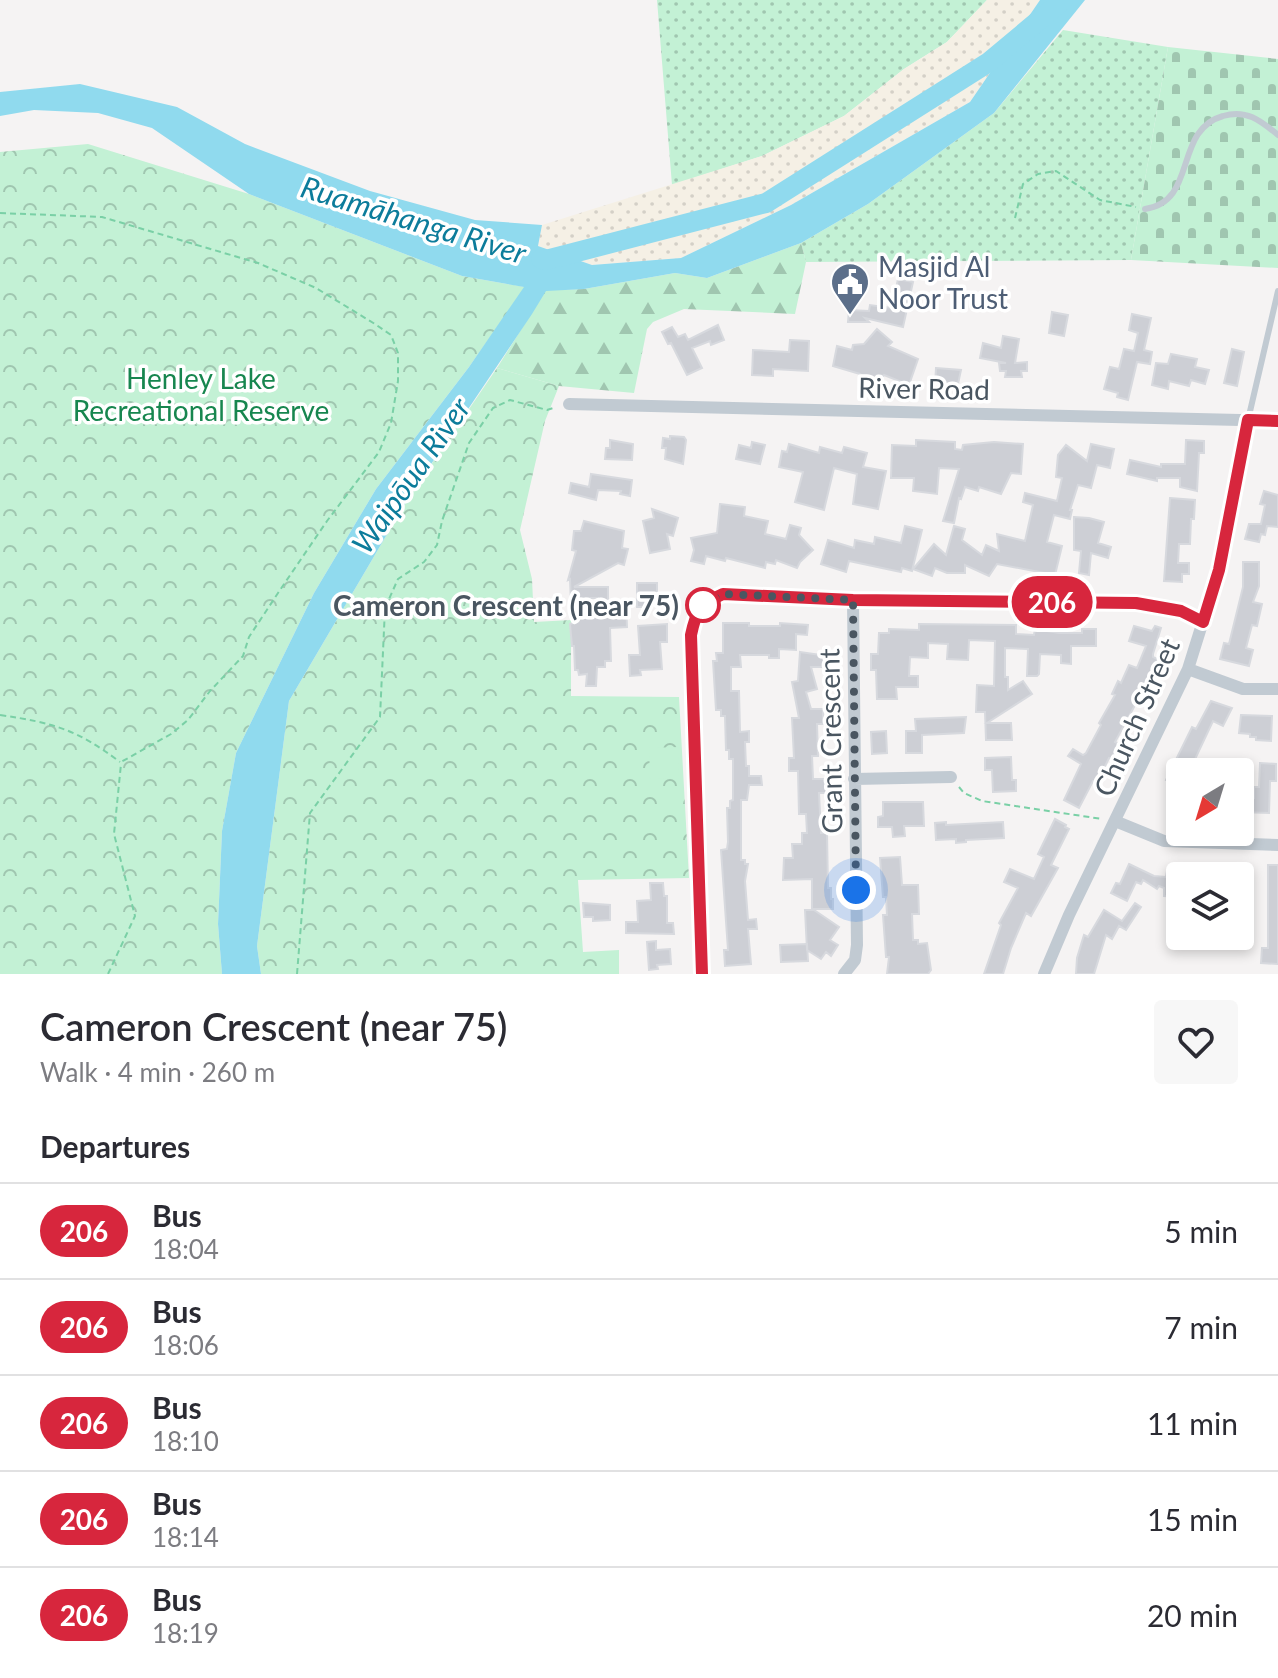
<!DOCTYPE html>
<html lang="en">
<head>
<meta charset="utf-8">
<style>
	:root { --surface:#fff; --page:#f7f7f7; --text:#2b2b33; --muted:#7c7c81; --line:#e1e1e2 }
	body { margin:0; font-family:Lato,sans-serif; background:var(--page); color:var(--text); height:100vh; display:flex; flex-direction:column; font-size:30px; white-space:nowrap }
	* { box-sizing:border-box; margin:0 }
	p { font-size:26px; color:var(--muted) }
	.icon { flex:none; width:44px; height:44px; fill:none; stroke:currentColor; stroke-width:2; stroke-linecap:round; stroke-linejoin:round }
	.map { position:relative; height:974px; overflow:hidden }
	.details { display:flex; flex-direction:column; background:var(--surface); flex:1 }
	.details>* { flex:none }
	.badge { padding:0 16px; border-radius:26px; font-size:28px; line-height:52px }
	.needle { width:52px; rotate:218deg }
	.buttons { position:absolute; left:1166px; top:758px; display:grid; gap:16px }
	.buttons a { display:grid; place-items:center; width:88px; height:88px; border-radius:8px; background:var(--surface); box-shadow:0 4px 12px #0003; font-size:40px }
	.you { position:absolute; width:40px; height:40px; margin:-20px; border:6px solid #fff; border-radius:50%; background:#1a73e8; box-shadow:0 0 0 12px #1a73e833 }
	.map>.badge { position:absolute; translate:-50% -50%; box-shadow:0 0 0 4px #fff }
	h2 { padding:0 40px; font-size:30px; line-height:72px }
	.round { display:grid; place-items:center; flex:none; width:84px; height:84px; border-radius:8px; background:var(--page) }
	.headline { display:flex; align-items:center; justify-content:space-between; height:136px; padding:0 40px }
	h1 { font-size:38px; font-weight:600; line-height:60px }
	ul { padding:0; list-style:none }
	li { display:flex; align-items:center; gap:24px; height:96px; padding:0 40px; border-top:2px solid var(--line) }
	li div { flex:1 }
	li b { display:block; font-size:30px }
	li em { font-style:normal }
	li .badge { min-width:88px; font-weight:700; text-align:center }
	.map>svg:first-child { display:block }
	.grass { fill:url(#grass-dots) }
	.forest { fill:url(#forest-firs) }
	.sand { fill:url(#sand-dots) }
	.cemetery { fill:url(#cemetery-stones) }
	.park { fill:url(#park-crowns) }
	.garden { fill:#c3f1d5 }
	.water { fill:#90daee }
	.lines { fill:none; stroke-linecap:round; stroke-linejoin:round }
	.river { stroke:#90daee; stroke-width:20 }
	.building { fill:#cdcfd5; stroke:#d7d9de; stroke-width:2 }
	.path { stroke:#7ad0a6; stroke-width:2; stroke-dasharray:6 4; stroke-linecap:butt }
	.lane { stroke:#c1cad2; stroke-width:6 }
	.street { stroke:#c1cad2; stroke-width:12 }
	.line-casing { stroke:#fff; stroke-width:18 }
	.line { stroke:#d7263d; stroke-width:12 }
	.walk { stroke:#4a5661; stroke-width:8; stroke-dasharray:0 14.4 }
	.stop-dot { fill:#fff; stroke:#d7263d; stroke-width:4 }
	.labels { text-anchor:middle; dominant-baseline:central; stroke-width:7; stroke-linejoin:round; paint-order:stroke }
	.service-label { font-size:28px; fill:#4e5e75; stroke:#fff; text-anchor:start }
	.park-label { font-size:28px; fill:#17864f; stroke:#fff }
	.street-label { font-size:28px; fill:#4a5661; stroke:#fff }
	.stop-label { font-size:28px; font-weight:bold; fill:#4a5661; stroke:#fff; text-anchor:end }
	.water-label { font-size:30px; font-style:italic; fill:#0c7c9b; stroke:#fff }
</style>
</head>
<body>
<div class="map">
<svg width="1278" height="974" viewBox="0 0 1278 974">
	<defs>
		<pattern id="grass-dots" width="8" height="8" patternUnits="userSpaceOnUse" patternTransform="scale(2)"><rect width="8" height="8" fill="#c3f1d5"/><path d="M2 2h.1M6 6h.1" fill="none" stroke="#a0c6b0" stroke-width="1.8" stroke-linecap="round"/></pattern>
		<pattern id="forest-firs" width="22" height="20" patternUnits="userSpaceOnUse" patternTransform="scale(2)"><rect width="22" height="20" fill="#c3f1d5"/><path d="M5 1l3.5 6h-7zM16 11l3.5 6h-7z" fill="#a0c6b0"/></pattern>
		<pattern id="sand-dots" width="8" height="8" patternUnits="userSpaceOnUse" patternTransform="scale(2)"><rect width="8" height="8" fill="#f5f0e5"/><path d="M2 2h.1M6 6h.1" fill="none" stroke="#d4d0c7" stroke-width="1.8" stroke-linecap="round"/></pattern>
		<pattern id="cemetery-stones" width="16" height="16" patternUnits="userSpaceOnUse" patternTransform="scale(2)"><rect width="16" height="16" fill="#c3f1d5"/><path d="M2 7V4a2 2 0 0 1 4 0v3zM10 15v-3a2 2 0 0 1 4 0v3z" fill="#a0c6b0"/></pattern>
		<pattern id="park-crowns" width="20" height="18" patternUnits="userSpaceOnUse" patternTransform="scale(2)"><rect width="20" height="18" fill="#c3f1d5"/><path d="M2 6a3 3 0 1 1 6 0M12 15a3 3 0 1 1 6 0" fill="none" stroke="#a0c6b0"/></pattern>
	</defs>
	<rect width="100%" height="100%" fill="#f5f3f3"/>
	<!-- grass -->
	<path class="grass" d="M657,0H987L947,42L904,69L844,116L762,156L672,185Z
		M1063,30L1168,47L1131,260L806,262L801,243L868,204L994,113Z"/>
	<!-- forest -->
	<path class="forest" d="M801,243L806,262L795,314L684,309L653,322L647,329L634,393L559,386L497,368L546,290L584,289L675,273L707,278Z"/>
	<!-- sand -->
	<path class="sand" d="M987,0H1040L970,102L791,205L681,258L592,265L538,246L542,225L762,156L844,116L904,69L947,42Z"/>
	<!-- cemetery -->
	<path class="cemetery" d="M1168,47L1278,59V268L1131,260Z"/>
	<!-- park -->
	<path class="park" d="M88,144L249,194L462,276L525,287L469,367L376,489L314,593L236,753L222,831L218,924L222,974H0V152Z
		M497,368L559,386L545,421L520,530L532,579L534,622L571,620V696L679,697L689,878L578,880L583,952L619,950V974H261L257,946L289,701L409,497Z"/>
	<!-- garden -->
	<path class="garden" d="M678,747L679,778L650,779L649,748Z"/>
	<!-- water -->
	<path class="water" d="M1040,0H1085L994,113L868,204L801,243L707,278L675,273L584,289L546,291L532,314L409,497L289,701L257,946L261,974H222L218,924L222,831L236,753L314,593L376,489L469,367L524,287L462,276L249,194L152,128L98,113L34,110L0,116V92L80,84L177,107L245,144L370,191L475,220L542,225L538,246L592,265L681,258L791,205L970,102Z"/>
	<g class="lines">
		<!-- river -->
		<path class="river" d="M541,259L546,260L766,203L989,62L1063,0"/>
	</g>
	<!-- building -->
	<path class="building" d="M898,279L913,282L903,327L865,318L869,322H848L849,310L869,311L870,305L892,308Z
		M1052,312L1068,315L1064,336L1049,333Z
		M1132,314L1151,318L1144,350L1152,352L1150,364L1137,362L1128,400L1117,397L1118,393L1104,389L1110,367L1119,369L1124,349L1134,351L1138,333L1129,330Z
		M718,325L724,340L711,345L710,341L692,348L702,368L687,375L671,343L668,344L662,332L672,327L678,337L685,334L688,340Z
		M877,329L892,342L888,346L918,359L909,385L884,375L874,386L860,374L833,366L837,346L852,350L853,345L864,344Z
		M1003,336L1019,339L1015,363L1027,362V371H1021L1022,377H1005L1006,371H1000L999,363H1006L980,358L983,343L1001,348Z
		M790,340L809,341L808,371L773,369V376L752,375L753,350L789,352Z
		M1232,349L1244,352L1237,386L1224,383Z
		M1171,354L1197,359L1195,367L1209,370L1205,384L1191,380L1189,386L1169,381L1168,389L1152,385L1156,363L1168,364Z
		M936,368L961,370L958,384L935,386Z
		M670,436L684,437L686,440L683,464L665,459L666,448H662L663,438L670,439Z
		M610,440L633,444L632,460L605,459L606,448H610Z
		M916,440L955,442V449L962,450L963,445L994,442L1023,444L1021,474L1011,473L1001,494L979,487L978,491L965,487L961,499L959,498L954,523L943,521L959,469L939,468L937,494L913,491L914,478H891L892,445L916,446Z
		M1186,440L1204,441V453H1199L1197,491L1180,487V478H1157V481L1127,474L1130,460L1161,467V464H1185Z
		M752,442L765,445L760,464L736,459L739,445L751,448Z
		M789,444L819,453L820,447L842,453L844,447L867,453L863,467L886,471L878,509L853,504L857,474L834,468L824,510L795,502L803,472L779,467L782,451L787,452Z
		M1091,444L1114,449L1110,468L1097,465L1091,488L1078,485L1070,510H1072L1070,519L1054,515L1047,542L1062,546L1055,575L997,564L989,576L965,565V573H947L935,568L932,576L913,569L934,544L946,555L954,526L965,529L962,540L982,555L986,545L999,551L997,534L1025,541L1033,505L1023,502L1025,493L1057,501L1062,478L1056,477L1058,455L1066,445L1087,461Z
		M591,474L632,480L630,496L620,494L621,491L598,490L596,500L569,493L571,483L589,487Z
		M1264,491L1278,495V527L1267,526L1265,535L1261,534L1259,542L1245,539L1249,524H1261L1265,505L1260,504Z
		M1170,498L1195,500L1194,519H1191L1190,544H1179L1178,563H1189V574H1182V582L1164,581Z
		M720,504L745,507L744,516L768,521L765,534L786,539L790,525L801,528L799,535L813,550L800,562L797,568L776,560L775,564L766,562L765,568L726,558L725,561L706,556L704,564L691,561L694,550L691,538L717,533Z
		M652,509L678,518L673,536L667,534L670,549L650,553L643,521L654,518Z
		M1074,517L1089,518L1104,522L1098,543L1111,547L1108,558L1091,553L1089,575L1079,573L1081,551L1074,550Z
		M584,521L624,531L622,548L628,549L624,565L618,563L574,587H608V601L626,600L627,627L610,628L611,661H605V667H597L596,686H586L587,674L579,675L578,670H575L574,646H572L570,624L573,623L572,619L598,617V598H580V602L571,603L570,579L568,580L576,551L572,550L574,531H581Z
		M905,526L922,530L912,571L902,568L901,572L849,561L846,572L821,564L828,540L854,548L855,540L874,544L875,537L901,543Z
		M1243,562H1259V586L1253,602L1262,604L1257,626L1252,625L1246,648L1253,650L1249,666L1220,659L1224,643L1229,644L1243,587Z
		M637,583H657V593H654L651,607H637Z
		M723,623H749V626H780V623L808,625L807,635L796,634V650L779,649V658H769V655H740L741,667H731V691H739L740,732L749,731V742H745L746,766H749V776H761L762,785H749L747,800H741V860H745V864H748L745,881L748,920L756,919L757,929H748L751,964L725,966L724,950H728L721,850L727,849L728,842L727,808H730V801L733,800V759H729V750H726L725,716H721V710H716L713,661H717L716,653H723Z
		M667,624V642H660L662,669L640,670L641,675L630,676L629,655H640L638,626Z
		M919,624L1016,625V634L1034,635L1035,629L1059,633H1082V629H1096V646H1071V664L1061,663V655L1040,654L1039,674L1037,676H1027L1028,649L1005,648V677H1008V690L1023,681L1032,694L987,723H1011L1012,740H986L985,712H976L977,685L994,686L995,641L969,640L968,660L947,659L948,644L928,643V658L910,657L909,676H918V687H896L897,699H877L876,670H871V654H878L879,633H889V629L919,630Z
		M1134,626L1152,631L1155,626L1161,628L1153,654V657L1159,660L1149,684L1147,683L1115,742L1119,744L1111,759L1109,758L1097,783L1093,781L1079,808L1064,800L1081,764L1068,756L1073,749L1083,755L1086,753L1101,725L1099,723L1115,695L1112,694L1118,681L1121,683L1129,665L1137,668L1146,646L1129,641Z
		M800,652L835,657L834,667H811L817,689L806,692L811,709H823V724H817L818,756H812L813,779H832L833,793H819L821,833H827L828,888H831V899H833V909H812V879L783,880L784,858H793L792,844H802V833H807L806,814H799L798,771H789V758H794L792,718H799L792,682L798,681Z
		M1211,701L1232,708L1223,726L1213,721L1189,772H1180V787L1166,780L1192,727L1196,729Z
		M1241,715L1272,716L1271,741L1256,740V737H1250V734L1239,733Z
		M966,717L964,733L922,735V753H906V731H916L915,719Z
		M886,731L887,753L872,754L871,732Z
		M1011,757L1012,780H1016V791L993,792L992,770H985V758Z
		M1260,763L1276,764V781H1270L1269,813L1240,812V798H1254V787H1259Z
		M883,802H923L924,826H904L905,836L893,837L892,827H878V817L883,816Z
		M1055,819L1066,825L1065,827L1069,829L1051,865L1058,868L1031,916L1026,913L1011,948L1003,974H984L1001,925L999,923L1018,888L1004,882L1010,869L1034,879L1044,857L1038,854Z
		M946,822V825L1003,822L1004,838L966,840V842L956,843V839L936,840L935,823Z
		M900,857L902,885H918L919,914H912L913,940H918V944L927,943L931,970L928,974H887L889,957H886L883,915H887L886,897H883L880,858Z
		M1129,864L1154,876L1166,877L1167,871L1180,872V897L1164,896V888L1159,886L1157,889L1143,880L1141,884L1136,882L1127,901L1111,893L1116,883L1120,884Z
		M1268,865H1278V964L1261,963L1262,948H1268Z
		M650,883H663L664,896H667V923H673L674,934L626,933V922H638L637,901L651,900Z
		M583,903L610,905V920L593,921V917H584Z
		M1135,903L1141,907L1126,930L1119,926L1112,939L1106,935L1094,974H1076L1077,958L1084,935L1088,937L1104,910L1122,921Z
		M805,910H814L839,927L830,940L838,945L831,956L826,952L821,959L807,950Z
		M656,941V950L670,949L671,964L657,965L658,969L649,970L647,942Z
		M807,944L808,961L781,962L780,945Z"/>
	<g class="lines">
		<!-- path -->
		<path class="path" d="M0,213L102,217L258,263L316,288L375,324L391,335L398,353V381L391,423L379,452L327,521L280,590L249,637L243,656L210,691L188,720L171,734L121,762
			M1015,218L1023,184L1038,174L1056,171L1100,200L1136,207
			M0,715C54,723 76,729 120,762
			M959,787L964,793L982,801L1102,819
			M108,974L135,916L114,834L121,764
			M297,974L310,813L380,717L385,608L398,579L424,562L437,545L442,521L469,443L493,408L510,400L547,410L556,407"/>
		<!-- lane -->
		<path class="lane" d="M1145,209C1198,202 1173,130 1223,116C1246,109 1260,120 1278,135
			M1248,420L1278,291"/>
		<!-- street -->
		<path class="street" d="M569,404L1278,421
			M1188,669L1243,689H1278
			M854,779L951,777
			M1115,821L1164,841L1278,845
			M702,974L691,635C696,611 700,604 723,594L853,600L1136,603L1181,611L1203,622
			M844,974L855,960L857,945L853,600
			M1044,974L1069,915L1188,669L1219,570L1248,420"/>
	</g>
	<g class="lines">
		<!-- line casing -->
		<g class="line-casing">
			<path id="line" d="M702,974L691,635C696,611 700,604 723,594L853,600L1136,603L1181,611L1203,622L1219,570L1248,420L1278,421"/>
		</g>
		<!-- line -->
		<use href="#line" class="line"/>
		<!-- walk -->
		<path class="walk" d="M703,605L723,594L853,600L856,890"/>
	</g>
	<!-- icons -->
	<defs>
		<g id="civic-pin" transform="scale(2)"><path d="M0 17L-7.5 6A9.5 9.5 0 1 1 7.5 6Z" fill="#5c6f8a" stroke="#fff"/><path d="M-.6-6.5H3V-4.5H.6V-3L4-1V1h2V6H-6V1h2V-1L-.6-3ZM-1.2 2.5V6h2.4V2.5Z" fill="#fff"/></g>
	</defs>
	<g fill-rule="evenodd">
		<use href="#civic-pin" x="850" y="282"/>
	</g>
	<!-- markers -->
	<circle class="stop-dot" cx="703" cy="605" r="16"/>
	<g class="labels">
		<!-- service labels -->
		<g class="service-label">
			<text x="878" y="266">Masjid Al<tspan x="878" dy="32">Noor Trust</tspan></text>
		</g>
		<!-- park labels -->
		<g class="park-label">
			<text x="201" y="378">Henley Lake<tspan x="201" dy="32">Recreational Reserve</tspan></text>
		</g>
		<!-- street labels -->
		<g class="street-label">
			<text transform="translate(924 388) rotate(1)">River Road</text>
			<text transform="translate(1136 717) rotate(-66)">Church Street</text>
			<text transform="translate(830 741) rotate(-91)">Grant Crescent</text>
		</g>
		<!-- stop labels -->
		<g class="stop-label">
			<text x="679" y="605">Cameron Crescent (near 75)</text>
		</g>
		<!-- water labels -->
		<g class="water-label">
			<text transform="translate(414 219) rotate(17)">Ruamāhanga River</text>
			<text transform="translate(410 475) rotate(-55)">Waipōua River</text>
		</g>
	</g>
</svg>
<div class="buttons">
<a><svg class="needle" viewBox="-14 -14 28 28"><path d="M0-13l5 13h-10z" fill="#e53935"/><path d="M0 13l5-13h-10z" fill="#7c7c81"/></svg></a>
<a><svg class="icon" aria-label="layers" viewBox="0 0 24 24"><path d="M12 4l9 5-9 5-9-5zM3 14l9 5 9-5"/></svg></a>
</div>
<div class="you" style="left:856px;top:890px"></div>
<b class="badge" style="left:1052px;top:602px;background:#d7263d;color:#fff">206</b>
</div>
<section class="details">
<div class="headline"><div><h1>Cameron Crescent (near 75)</h1><p>Walk · 4 min · 260 m</p></div><a class="round"><svg class="icon" aria-label="heart" viewBox="0 0 24 24"><path d="M12 20l-8-8c-3-5 5-10 8-4 3-6 11-1 8 4z"/></svg></a></div>
<h2>Departures</h2>
<ul>
<li><span class="badge" style="background:#d7263d;color:#fff">206</span><div><b>Bus</b><p>18:04</p></div><em>5 min</em></li>
<li><span class="badge" style="background:#d7263d;color:#fff">206</span><div><b>Bus</b><p>18:06</p></div><em>7 min</em></li>
<li><span class="badge" style="background:#d7263d;color:#fff">206</span><div><b>Bus</b><p>18:10</p></div><em>11 min</em></li>
<li><span class="badge" style="background:#d7263d;color:#fff">206</span><div><b>Bus</b><p>18:14</p></div><em>15 min</em></li>
<li><span class="badge" style="background:#d7263d;color:#fff">206</span><div><b>Bus</b><p>18:19</p></div><em>20 min</em></li>
</ul>
</section>
</body>
</html>
